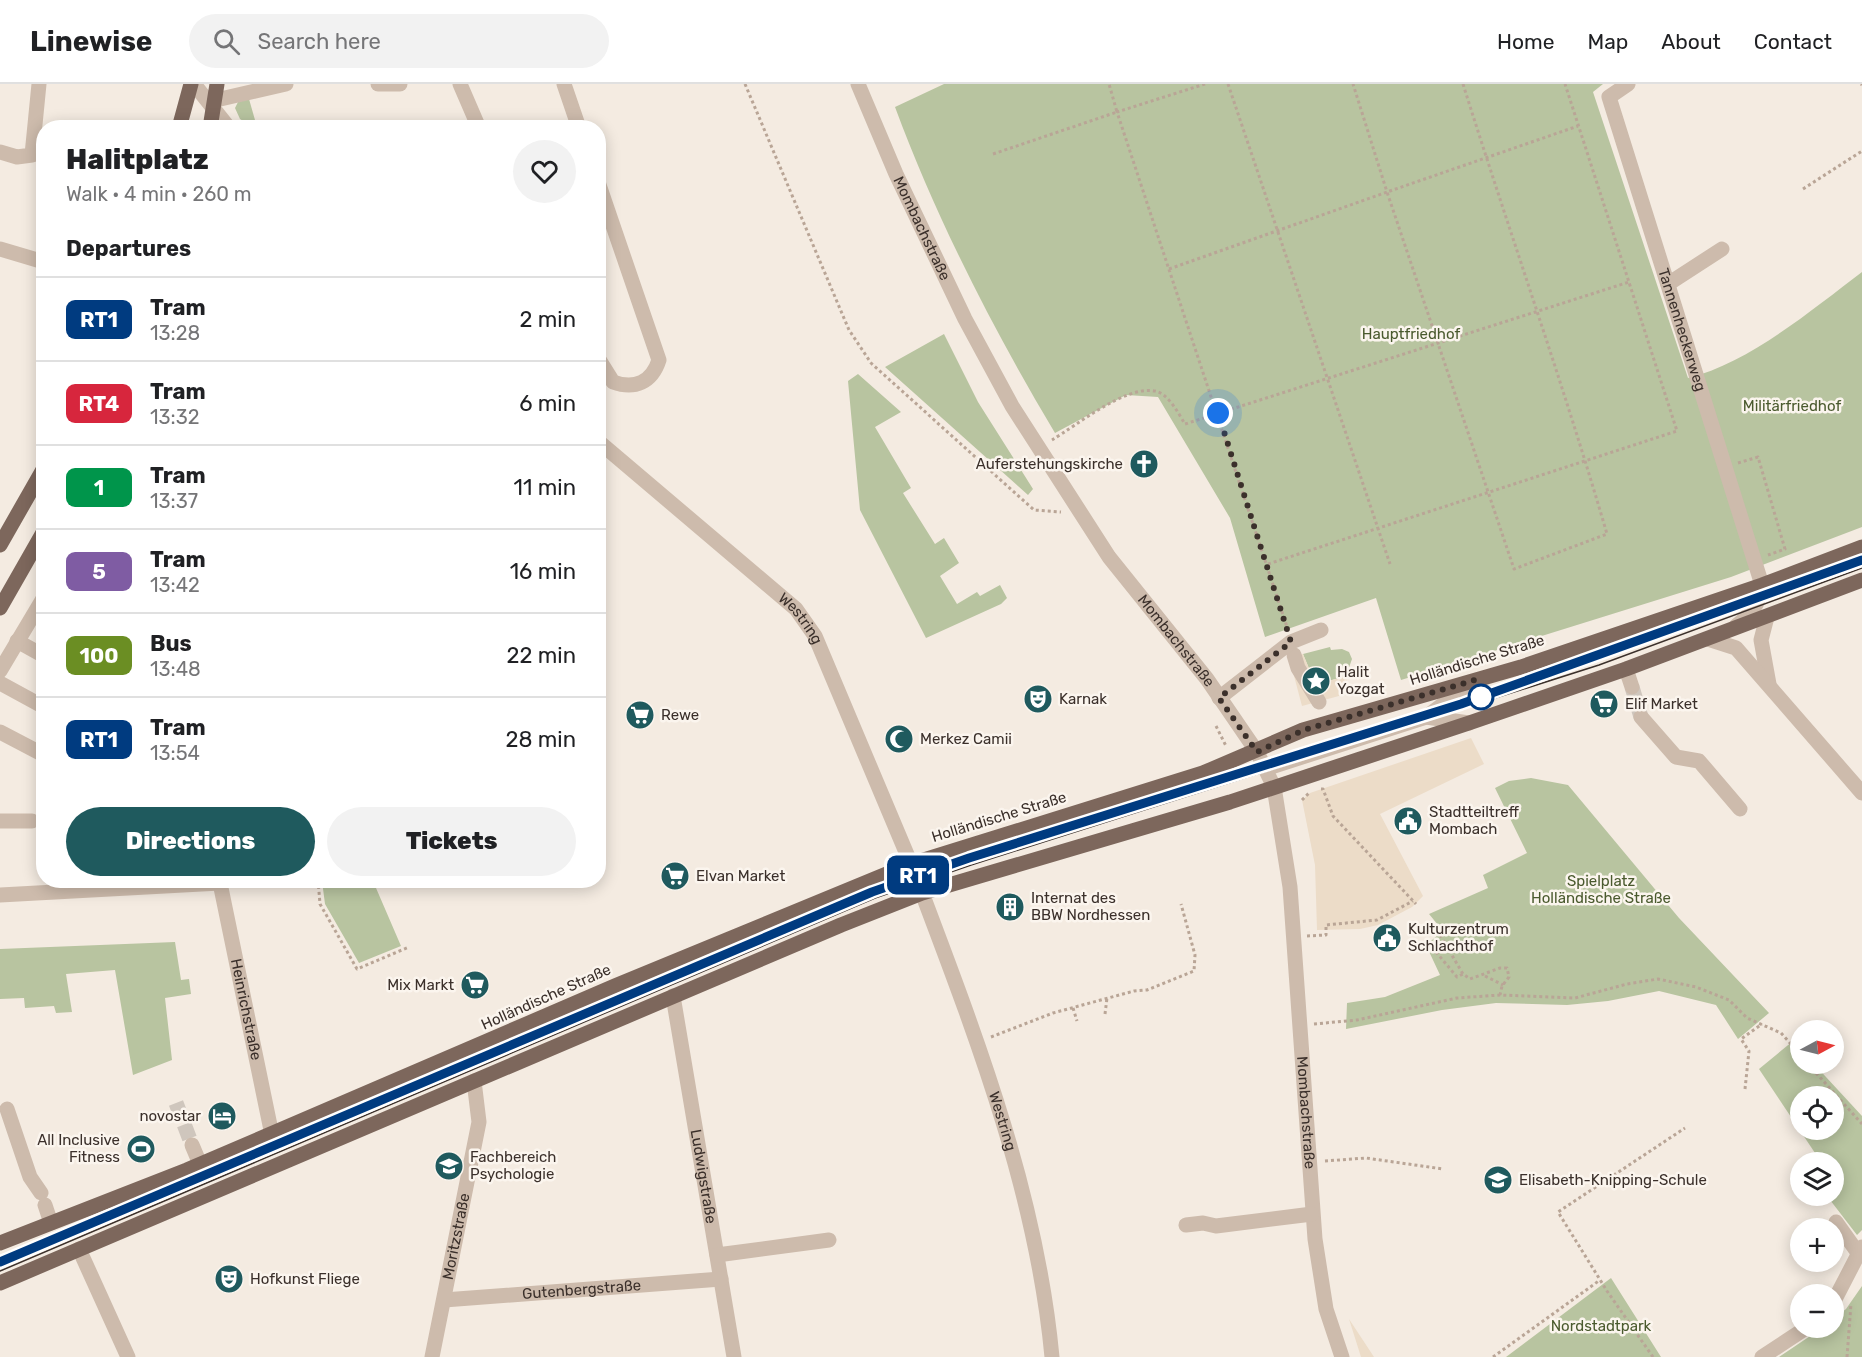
<!DOCTYPE html>
<html lang="en">
<head>
<meta charset="utf-8">
<style>
	:root { --surface:#fff; --page:#f2f2f2; --text:#202124; --muted:#757577; --line:#e0e0e0; --accent:#1f5a5e }
	body { margin:0; font-family:Rubik,sans-serif; background:var(--page); color:var(--text); height:100vh; display:flex; flex-direction:column; font-size:22px; white-space:nowrap }
	* { box-sizing:border-box; margin:0 }
	p { font-size:20px; color:var(--muted) }
	.icon { flex:none; width:33px; height:33px; fill:none; stroke:currentColor; stroke-width:2; stroke-linecap:round; stroke-linejoin:round }
	.map { position:relative; flex:1; overflow:hidden }
	.sheet { position:absolute; left:36px; top:36px; width:570px; height:768px; display:flex; flex-direction:column; background:var(--surface); border-radius:24px; box-shadow:0 3px 15px #0003 }
	.sheet>* { flex:none }
	.badge { padding:0 12px; border-radius:9px; font-size:21px; line-height:39px }
	.needle { width:39px; rotate:83deg }
	.tools { position:absolute; left:1790px; top:936px; display:grid; gap:12px }
	.tools a { display:grid; place-items:center; width:54px; height:54px; border-radius:50%; background:var(--surface); box-shadow:0 3px 15px #0003; font-size:30px }
	.you { position:absolute; width:30px; height:30px; margin:-15px; border:4px solid #fff; border-radius:50%; background:#1a73e8; box-shadow:0 0 0 9px #1a73e833 }
	.map>.badge { position:absolute; translate:-50% -50%; box-shadow:0 0 0 3px #fff }
	h2 { padding:0 30px; font-size:22px; line-height:54px }
	.round { display:grid; place-items:center; flex:none; width:63px; height:63px; border-radius:32px; background:var(--page) }
	.head { display:flex; align-items:center; justify-content:space-between; height:102px; padding:0 30px }
	h1 { font-size:28px; font-weight:800; line-height:45px }
	.action { display:flex; gap:12px; margin-top:auto; padding:12px 30px }
	.action a { flex:1; height:69px; border-radius:36px; background:var(--accent); color:#fff; font-size:24px; font-weight:800; line-height:69px; text-align:center }
	.action a+a { background:var(--page); color:var(--text) }
	ul { padding:0; list-style:none }
	li { display:flex; align-items:center; gap:18px; height:84px; padding:0 30px; border-top:2px solid var(--line) }
	li div { flex:1 }
	li b { display:block; font-size:22px }
	li em { font-style:normal }
	li .badge { min-width:66px; font-weight:700; text-align:center }
	header { display:flex; align-items:center; gap:36px; box-sizing:border-box; height:84px; padding:0 30px; background:var(--surface); border-bottom:2px solid var(--line) }
	header strong { font-size:28px }
	nav { display:flex; gap:33px; margin-inline-start:auto; font-size:21px }
	.search { width:420px; height:54px; background:var(--page); display:flex; align-items:center; gap:15px; box-sizing:border-box; padding:0 21px; border-radius:33px; color:var(--muted); font-size:22px }
	.map>svg:first-child { display:block }
	.green { fill:#b8c4a0; fill-rule:evenodd }
	.plaza { fill:#ecdcc8 }
	.lines { fill:none; stroke-linecap:round; stroke-linejoin:round }
	.minor-tunnel { stroke:#cfc6bd; stroke-width:15; stroke-dasharray:15 8; stroke-linecap:butt }
	.path { stroke:#b9a596; stroke-width:3; stroke-dasharray:3 3; stroke-linecap:butt }
	.minor { stroke:#cdbbac; stroke-width:15 }
	.major { stroke:#7d675c; stroke-width:15 }
	.tram { stroke:#3b302b; stroke-width:1.5 }
	.line-casing { stroke:#fff; stroke-width:14 }
	.line { stroke:#003b80; stroke-width:9 }
	.walk { stroke:#3b302b; stroke-width:6; stroke-dasharray:0 10.8 }
	.stop-dot { fill:#fff; stroke:#003b80; stroke-width:3 }
	.labels { text-anchor:middle; dominant-baseline:central; stroke-width:5; stroke-linejoin:round; paint-order:stroke }
	.street-label { font-size:15px; fill:#3b302b; stroke:#fbf5ee }
	.park-label { font-size:15px; fill:#4a5a2e; stroke:#fbf5ee }
	.poi-label { font-size:15px; fill:#3b302b; stroke:#fbf5ee; text-anchor:start }
</style>
</head>
<body>
<header>
<strong>Linewise</strong>
<div class="search"><svg class="icon" aria-label="search" viewBox="0 0 24 24"><circle cx="10" cy="10" r="6"/><path d="M15 15l6 6"/></svg>Search here</div>
<nav><a>Home</a><a>Map</a><a>About</a><a>Contact</a></nav>
</header>
<div class="map">
<svg width="1862" height="1273" viewBox="0 0 1862 1273">
	<rect width="100%" height="100%" fill="#f4ebe1"/>
	<!-- green -->
	<path class="green" d="M944,0H1603L1593,8L1688,294C1749,279 1813,225 1862,188V443L1731,493L1401,596L1376,514L1265,553L1230,434L1158,313L1126,311L1055,349C993,245 937,136 895,23Z
		M249,15L255,36L251,42L240,35L235,24L238,18Z
		M944,250L978,318L1033,405L1028,411L885,283Z
		M858,290L901,328L875,343L911,404L903,409L935,460L944,454L959,479L940,492L957,520L977,508L980,512L1000,501L1007,514L1001,520L926,554L860,426L848,297Z
		M1330,563L1331,566L1342,565L1349,568L1352,575L1346,592L1325,598L1313,594L1303,570Z
		M1531,694L1568,701L1679,834L1769,929L1738,955L1716,921L1659,907L1608,917L1567,921L1496,919L1442,926L1346,945L1347,919L1385,913L1440,891L1426,861L1443,847L1429,830L1488,804L1483,791L1527,769L1495,704L1509,697Z
		M322,797H373L401,862L359,879L325,820Z
		M175,858L181,896L189,895L191,910L165,914L172,976L133,991L115,886L66,890L72,928L56,929L54,922L25,924L24,914L0,915V865Z
		M1793,957L1800,964V980H1814L1862,1032V1146L1857,1151L1827,1112H1833V1078H1821L1759,985ZM1800,1012H1833V1046H1800Z
		M1611,1194L1661,1273H1506Z
		M1862,1202V1273H1779L1822,1244H1833V1235L1846,1225Z"/>
	<!-- plaza -->
	<path class="plaza" d="M1303,570L1313,594L1325,598L1346,592L1350,609L1302,622L1289,573Z
		M1471,654L1484,680L1380,730L1423,812L1412,823L1378,841L1360,845L1317,846L1315,781L1302,716L1310,709Z
		M1349,1235L1374,1273H1361Z"/>
	<g class="lines">
		<!-- minor-tunnel -->
		<path class="minor-tunnel" d="M1632,603L1641,633
			M176,1019L192,1061"/>
		<!-- path -->
		<path class="path" d="M745,0L849,246L871,279L1034,426L1061,428
			M1205,0L1117,28L1287,543
			M1228,0L1390,480
			M1463,0C1510,150 1563,299 1607,450L1514,485L1387,108L1578,42
			M1861,0L1862,1
			M993,70L1117,28L1109,0
			M1803,105L1862,67
			M1169,185L1387,108L1353,0
			M1052,356C1077,341 1126,301 1155,307C1169,310 1178,329 1185,340L1629,198
			M1738,379L1758,373L1785,465L1768,471
			M1268,480L1677,347L1565,0
			M1216,642L1226,662
			M1321,705H1323L1333,732L1416,820
			M1302,716L1309,709
			M318,796L320,820L357,885L409,863
			M1440,851L1463,890L1470,895L1500,884H1507L1509,893L1502,902L1500,911
			M1307,852L1326,851V841L1377,836L1413,817
			M1436,868L1457,893L1463,890
			M1485,892L1503,901
			M1073,924L1077,937
			M1105,930L1107,914
			M1314,940L1357,936L1457,914L1500,911L1575,914L1627,900L1658,895L1696,903L1729,916L1747,934L1781,949L1800,970
			M991,953L1053,929L1134,907L1147,906L1194,887L1195,871L1181,820
			M1808,980L1862,1040
			M1745,1005L1749,967L1741,955L1762,940
			M1325,1077L1366,1074L1443,1085
			M1493,1273L1600,1196
			M1653,1273L1607,1207L1558,1128L1685,1044
			M1847,1273L1851,1220"/>
		<!-- minor -->
		<g class="minor">
			<path d="M194,0L229,44"/>
			<path d="M378,0H400"/>
			<path d="M460,0L479,44"/>
			<path d="M564,0L579,44"/>
			<path id="s1" d="M858,0L896,90L965,235L1012,322L1109,473L1207,595L1257,668L1274,703L1290,803L1315,1155L1326,1225L1342,1273"/>
			<path id="s2" d="M1628,0L1609,13L1762,501C1759,521 1752,529 1736,542"/>
			<path d="M216,16L286,0"/>
			<path d="M0,68L17,73L32,71L39,0"/>
			<path d="M598,98L659,276C652,298 635,306 613,298L598,274"/>
			<path d="M0,165L44,178"/>
			<path d="M1668,200L1722,165"/>
			<path id="s3" d="M598,357L796,525L815,552L911,780"/>
			<path d="M1767,533L1761,556L1769,600"/>
			<path d="M1708,555L1736,564L1862,709"/>
			<path d="M17,557L44,572"/>
			<path d="M1294,571L1298,584L1319,618"/>
			<path d="M1626,585L1632,603"/>
			<path d="M0,587L44,513"/>
			<path d="M0,599L44,623"/>
			<path d="M1219,614L1291,558L1321,546"/>
			<path d="M1426,633L1469,639"/>
			<path d="M1641,633L1676,673L1699,677L1740,725"/>
			<path d="M0,648L44,671"/>
			<path d="M1265,685L1426,633L1473,598"/>
			<path d="M0,737H32"/>
			<path id="s4" d="M220,799L272,1051"/>
			<path id="s5" d="M922,809C979,960 1037,1112 1052,1273"/>
			<path d="M0,811L220,799"/>
			<path id="s6" d="M673,912L734,1273"/>
			<path d="M7,1025L30,1093L41,1109"/>
			<path d="M192,1061L200,1080"/>
			<path d="M45,1121L51,1139"/>
			<path d="M1836,1138L1858,1169"/>
			<path d="M1186,1141L1203,1139L1216,1142L1312,1130"/>
			<path d="M79,1165L128,1273"/>
			<path d="M717,1171L829,1156"/>
			<path id="s7" d="M444,1216L721,1195"/>
			<path d="M1833,1219L1862,1163"/>
			<path id="s8" d="M432,1273L479,1038L474,997"/>
			<path d="M1762,1273L1806,1244"/>
		</g>
		<!-- major -->
		<path class="major" d="M179,44L191,0
			M210,44L217,0
			M0,461L44,384
			M0,524L44,447
			M0,1159L187,1086L615,902L911,780L1203,689L1303,646L1521,583L1762,501L1862,463
			M0,1199L841,841L922,809L1230,718L1469,639L1626,585L1862,496"/>
		<!-- tram -->
		<path class="tram" d="M0,1187L875,814L971,781L1599,581L1862,484"/>
	</g>
	<g class="lines">
		<!-- line casing -->
		<g class="line-casing">
			<path id="line" d="M0,1178L872,808L969,774L1461,620L1862,476"/>
		</g>
		<!-- line -->
		<use href="#line" class="line"/>
		<!-- walk -->
		<path class="walk" d="M1218,329L1291,558L1219,614L1257,668L1304,646L1475,596L1481,613"/>
	</g>
	<!-- icons -->
	<defs>
		<g id="church-disc" transform="scale(1.5)"><circle r="9.5" fill="#1f5a5e" stroke="#fbf5ee"/><path d="M-1.2-6h2.4v3.5h3.3v2.4h-3.3V6h-2.4V-.1h-3.3v-2.4h3.3Z" fill="#fff"/></g>
		<g id="sight-disc" transform="scale(1.5)"><circle r="9.5" fill="#1f5a5e" stroke="#fbf5ee"/><path d="M0-6L1.8-2.2L6-1.7L2.9 1.2L3.7 5.4L0 3.3L-3.7 5.4L-2.9 1.2L-6-1.7L-1.8-2.2Z" fill="#fff"/></g>
		<g id="theatre-disc" transform="scale(1.5)"><circle r="9.5" fill="#1f5a5e" stroke="#fbf5ee"/><path d="M-5-5.5Q0-4 5-5.5V0Q5 5 0 6Q-5 5-5 0ZM-3.3-2.5H-1v1.5H-3.3ZM1-2.5H3.3v1.5H1ZM-2.8 1Q0 5.5 2.8 1Z" fill="#fff"/></g>
		<g id="supermarket-disc" transform="scale(1.5)"><circle r="9.5" fill="#1f5a5e" stroke="#fbf5ee"/><path d="M-6-5.5h2.5l.6 2H6L4.5 2H-2.5L-4.4-4H-6ZM-1.5 3.2a1.3 1.3 0 1 0 .1 0ZM3 3.2a1.3 1.3 0 1 0 .1 0Z" fill="#fff"/></g>
		<g id="mosque-disc" transform="scale(1.5)"><circle r="9.5" fill="#1f5a5e" stroke="#fbf5ee"/><path d="M3.5-4.9A6 6 0 1 0 3.5 4.9A5 5 0 1 1 3.5-4.9Z" fill="#fff"/></g>
		<g id="civic-disc" transform="scale(1.5)"><circle r="9.5" fill="#1f5a5e" stroke="#fbf5ee"/><path d="M-.6-6.5H3V-4.5H.6V-3L4-1V1h2V6H-6V1h2V-1L-.6-3ZM-1.2 2.5V6h2.4V2.5Z" fill="#fff"/></g>
		<g id="building-disc" transform="scale(1.5)"><circle r="9.5" fill="#1f5a5e" stroke="#fbf5ee"/><path d="M-4-6H4V6H1V3H-1V6H-4ZM-2.5-4.3h1.7v1.8h-1.7ZM.8-4.3h1.7v1.8H.8ZM-2.5-1h1.7V.8h-1.7ZM.8-1h1.7V.8H.8Z" fill="#fff"/></g>
		<g id="hotel-disc" transform="scale(1.5)"><circle r="9.5" fill="#1f5a5e" stroke="#fbf5ee"/><path d="M-6-4.5h1.5V1H6V5H4.5V3h-9V5H-6ZM-4 0a1.8 1.8 0 1 1 3.6 0ZM.5 0V-2.5h3Q6-2.5 6 0Z" fill="#fff"/></g>
		<g id="stadium-disc" transform="scale(1.5)"><circle r="9.5" fill="#1f5a5e" stroke="#fbf5ee"/><path d="M0-5a6.5 5 0 1 0 0 10a6.5 5 0 1 0 0-10ZM-3.5-1.8h7v3.6h-7Z" fill="#fff"/></g>
		<g id="university-disc" transform="scale(1.5)"><circle r="9.5" fill="#1f5a5e" stroke="#fbf5ee"/><path d="M0-5L7-2L0 1L-7-2ZM-4 1L0 2.5L4 1V4Q0 6-4 4Z" fill="#fff"/></g>
		<g id="school-disc" transform="scale(1.5)"><circle r="9.5" fill="#1f5a5e" stroke="#fbf5ee"/><path d="M0-5L7-2L0 1L-7-2ZM-4 1L0 2.5L4 1V4Q0 6-4 4Z" fill="#fff"/></g>
	</defs>
	<g fill-rule="evenodd">
		<use href="#church-disc" x="1144" y="380"/>
		<use href="#sight-disc" x="1316" y="597"/>
		<use href="#theatre-disc" x="1038" y="615"/>
		<use href="#supermarket-disc" x="1604" y="620"/>
		<use href="#supermarket-disc" x="640" y="631"/>
		<use href="#mosque-disc" x="899" y="655"/>
		<use href="#civic-disc" x="1408" y="737"/>
		<use href="#supermarket-disc" x="675" y="792"/>
		<use href="#building-disc" x="1010" y="823"/>
		<use href="#civic-disc" x="1387" y="854"/>
		<use href="#supermarket-disc" x="475" y="901"/>
		<use href="#hotel-disc" x="222" y="1032"/>
		<use href="#stadium-disc" x="141" y="1065"/>
		<use href="#university-disc" x="449" y="1082"/>
		<use href="#school-disc" x="1498" y="1096"/>
		<use href="#theatre-disc" x="229" y="1195"/>
	</g>
	<!-- markers -->
	<circle class="stop-dot" cx="1481" cy="613" r="12"/>
	<g class="labels">
		<!-- street labels -->
		<g class="street-label">
			<text stroke="none"><textPath href="#s1" startOffset="158">Mombachstraße</textPath></text>
			<text stroke="none"><textPath href="#s2" startOffset="267">Tannenheckerweg</textPath></text>
			<text stroke="none"><textPath href="#s3" startOffset="270">Westring</textPath></text>
			<text stroke="none"><textPath href="#s1" startOffset="644">Mombachstraße</textPath></text>
			<text transform="translate(1477 576) rotate(-17)">Holländische Straße</text>
			<text transform="translate(999 733) rotate(-17)">Holländische Straße</text>
			<text transform="translate(546 913) rotate(-24)">Holländische Straße</text>
			<text stroke="none"><textPath href="#s4" startOffset="129">Heinrichstraße</textPath></text>
			<text stroke="none"><textPath href="#s1" startOffset="1148">Mombachstraße</textPath></text>
			<text stroke="none"><textPath href="#s5" startOffset="242">Westring</textPath></text>
			<text stroke="none"><textPath href="#s6" startOffset="183">Ludwigstraße</textPath></text>
			<text stroke="none"><textPath href="#s8" startOffset="123">Moritzstraße</textPath></text>
			<text stroke="none"><textPath href="#s7" startOffset="138">Gutenbergstraße</textPath></text>
		</g>
		<!-- park labels -->
		<g class="park-label">
			<text x="1411" y="250">Hauptfriedhof</text>
			<text x="1792" y="322">Militärfriedhof</text>
			<text x="1601" y="797">Spielplatz<tspan x="1601" dy="17">Holländische Straße</tspan></text>
			<text x="1601" y="1242">Nordstadtpark</text>
		</g>
		<!-- poi labels -->
		<g class="poi-label">
			<text x="1123" y="380" text-anchor="end">Auferstehungskirche</text>
			<text x="1337" y="588">Halit<tspan x="1337" dy="17">Yozgat</tspan></text>
			<text x="1059" y="615">Karnak</text>
			<text x="1625" y="620">Elif Market</text>
			<text x="661" y="631">Rewe</text>
			<text x="920" y="655">Merkez Camii</text>
			<text x="1429" y="728">Stadtteiltreff<tspan x="1429" dy="17">Mombach</tspan></text>
			<text x="696" y="792">Elvan Market</text>
			<text x="1031" y="814">Internat des<tspan x="1031" dy="17">BBW Nordhessen</tspan></text>
			<text x="1408" y="845">Kulturzentrum<tspan x="1408" dy="17">Schlachthof</tspan></text>
			<text x="454" y="901" text-anchor="end">Mix Markt</text>
			<text x="201" y="1032" text-anchor="end">novostar</text>
			<text x="120" y="1056" text-anchor="end">All Inclusive<tspan x="120" dy="17">Fitness</tspan></text>
			<text x="470" y="1073">Fachbereich<tspan x="470" dy="17">Psychologie</tspan></text>
			<text x="1519" y="1096">Elisabeth-Knipping-Schule</text>
			<text x="250" y="1195">Hofkunst Fliege</text>
		</g>
	</g>
</svg>
<div class="tools">
<a><svg class="needle" viewBox="-14 -14 28 28"><path d="M0-13l5 13h-10z" fill="#e53935"/><path d="M0 13l5-13h-10z" fill="#757577"/></svg></a>
<a><svg class="icon" aria-label="locate" viewBox="0 0 24 24"><circle cx="12" cy="12" r="6"/><path d="M12 2v4M12 18v4M2 12h4M18 12h4"/></svg></a>
<a><svg class="icon" aria-label="layers" viewBox="0 0 24 24"><path d="M12 4l9 5-9 5-9-5zM3 14l9 5 9-5"/></svg></a>
<a>+</a>
<a>−</a>
</div>
<div class="you" style="left:1218px;top:329px"></div>
<b class="badge" style="left:918px;top:791px;background:#003b80;color:#fff">RT1</b>
<section class="sheet">
<div class="head"><div><h1>Halitplatz</h1><p>Walk · 4 min · 260 m</p></div><a class="round"><svg class="icon" aria-label="heart" viewBox="0 0 24 24"><path d="M12 20l-8-8c-3-5 5-10 8-4 3-6 11-1 8 4z"/></svg></a></div>
<h2>Departures</h2>
<ul>
<li><span class="badge" style="background:#003b80;color:#fff">RT1</span><div><b>Tram</b><p>13:28</p></div><em>2 min</em></li>
<li><span class="badge" style="background:#d7263d;color:#fff">RT4</span><div><b>Tram</b><p>13:32</p></div><em>6 min</em></li>
<li><span class="badge" style="background:#00954b;color:#fff">1</span><div><b>Tram</b><p>13:37</p></div><em>11 min</em></li>
<li><span class="badge" style="background:#7f5ca3;color:#fff">5</span><div><b>Tram</b><p>13:42</p></div><em>16 min</em></li>
<li><span class="badge" style="background:#6b8e23;color:#fff">100</span><div><b>Bus</b><p>13:48</p></div><em>22 min</em></li>
<li><span class="badge" style="background:#003b80;color:#fff">RT1</span><div><b>Tram</b><p>13:54</p></div><em>28 min</em></li>
</ul>
<div class="action"><a>Directions</a><a>Tickets</a></div>
</section>
</div>
</body>
</html>
